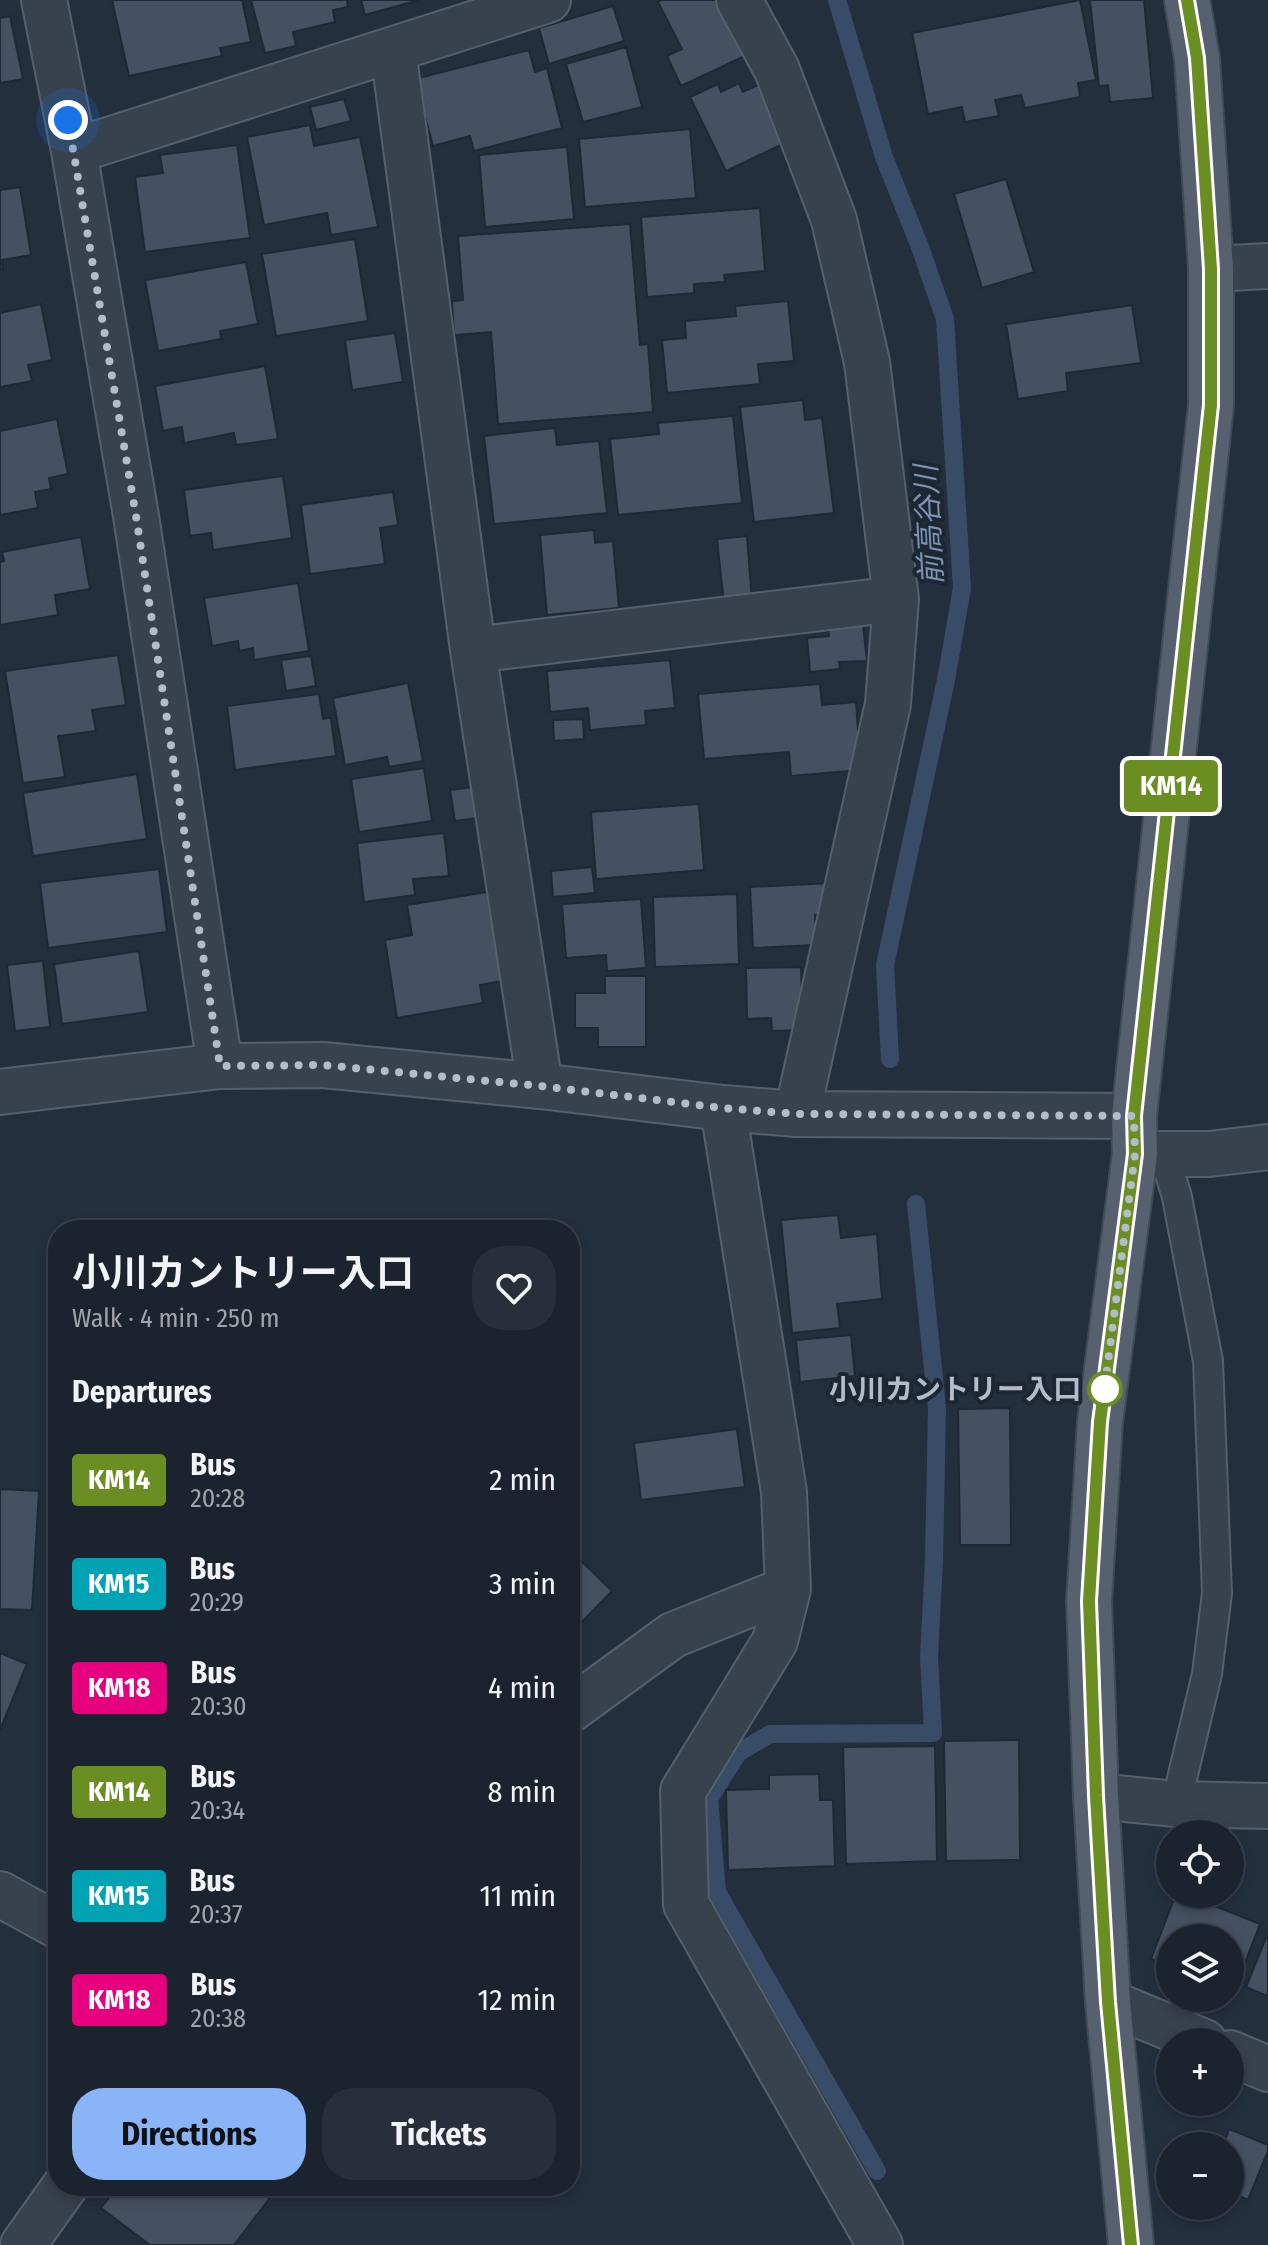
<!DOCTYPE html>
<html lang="en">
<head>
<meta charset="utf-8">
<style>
	:root { --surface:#1b232e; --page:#282f3a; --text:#f1f3f6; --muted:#a0a4aa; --line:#39404a; --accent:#8ab4f8 }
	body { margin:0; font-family:"Fira Sans Condensed","Noto Sans JP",sans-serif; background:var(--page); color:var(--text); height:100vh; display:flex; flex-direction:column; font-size:30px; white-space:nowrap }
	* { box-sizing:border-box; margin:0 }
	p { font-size:26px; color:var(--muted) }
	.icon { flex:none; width:44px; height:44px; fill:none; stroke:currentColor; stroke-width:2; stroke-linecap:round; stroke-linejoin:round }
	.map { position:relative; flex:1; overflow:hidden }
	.sheet { position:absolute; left:48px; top:1220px; width:532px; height:976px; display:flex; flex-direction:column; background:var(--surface); border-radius:32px; box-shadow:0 4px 12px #0003,0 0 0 2px var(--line) }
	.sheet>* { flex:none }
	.badge { padding:0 16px; border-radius:6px; font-size:28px; line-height:52px }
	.fabs { position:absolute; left:1156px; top:1820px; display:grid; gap:16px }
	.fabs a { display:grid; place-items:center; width:88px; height:88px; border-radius:50%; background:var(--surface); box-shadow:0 4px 12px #0003,0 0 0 2px var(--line); font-size:40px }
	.you { position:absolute; width:40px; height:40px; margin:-20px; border:6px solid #fff; border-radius:50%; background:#1a73e8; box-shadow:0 0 0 12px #1a73e833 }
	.map>.badge { position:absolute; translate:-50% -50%; box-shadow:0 0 0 4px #fff }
	h2 { padding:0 24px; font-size:30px; line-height:72px }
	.round { display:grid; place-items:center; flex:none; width:84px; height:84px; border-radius:32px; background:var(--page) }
	.overview { display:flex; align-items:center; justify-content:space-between; height:136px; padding:0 24px }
	h1 { font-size:38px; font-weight:700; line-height:60px }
	.button { display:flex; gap:16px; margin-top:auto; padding:16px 24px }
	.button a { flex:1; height:92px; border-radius:32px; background:var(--accent); color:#111; font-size:32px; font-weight:700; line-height:92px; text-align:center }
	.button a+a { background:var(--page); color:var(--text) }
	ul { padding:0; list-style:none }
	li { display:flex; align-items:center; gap:24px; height:104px; padding:0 24px }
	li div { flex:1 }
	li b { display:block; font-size:30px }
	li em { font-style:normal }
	li .badge { min-width:88px; font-weight:700; text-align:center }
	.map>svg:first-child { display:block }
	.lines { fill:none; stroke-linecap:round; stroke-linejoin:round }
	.stream { stroke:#394c67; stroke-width:18 }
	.building { fill:#455162; stroke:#1f2835; stroke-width:2 }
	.service-casing { stroke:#565f6c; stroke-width:32 }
	.minor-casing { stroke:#565f6c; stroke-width:48 }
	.tertiary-casing { stroke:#565f6c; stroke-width:48 }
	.primary-casing { stroke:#414a57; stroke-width:48 }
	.service { stroke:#38414e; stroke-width:28 }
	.minor { stroke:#38414e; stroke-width:44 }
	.tertiary { stroke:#38414e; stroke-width:44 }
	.primary { stroke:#56606e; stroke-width:44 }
	.line-casing { stroke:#fff; stroke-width:18 }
	.line { stroke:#6b8e23; stroke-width:12 }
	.walk { stroke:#b4bcc9; stroke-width:8; stroke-dasharray:0 14.4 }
	.stop-dot { fill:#fff; stroke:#6b8e23; stroke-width:4 }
	.labels { text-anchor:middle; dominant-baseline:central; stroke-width:8; stroke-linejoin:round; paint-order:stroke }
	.stop-label { font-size:28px; font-weight:bold; fill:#b4bcc9; stroke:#1d2633; text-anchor:end }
	.water-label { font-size:30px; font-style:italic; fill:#7c92b1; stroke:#1d2633 }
</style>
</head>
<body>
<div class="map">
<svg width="1268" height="2245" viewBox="0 0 1268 2245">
	<rect width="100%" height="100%" fill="#242f3e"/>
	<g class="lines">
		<!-- stream -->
		<path class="stream" d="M837,0L884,157L920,247L945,319L962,588L946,680L885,965L890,1059
			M877,2171L717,1892L709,1799L738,1753L770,1734L933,1733L929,1657L934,1560L937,1408L916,1204"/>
	</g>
	<!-- building -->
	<path class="building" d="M112,0H242L251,42L220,48L222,56L129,76Z
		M251,0H347L348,7L333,10L335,22L293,32L296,46L265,53Z
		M361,0H419L365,15Z
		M662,0H719L747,55L681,86L667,56L682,49L658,2Z
		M1080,0L1096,80L1078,83L1080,97L1025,108L1021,95L995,100L999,116L965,122L962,107L928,114L912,33Z
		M1090,0H1144L1153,98L1110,102L1108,85L1099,86Z
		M613,6L624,41L549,64L539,28Z
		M10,16L23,79L0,83V18Z
		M626,47L642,107L583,122L566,64Z
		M529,50L535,72L547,68L562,128L474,151L470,136L433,146L415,79Z
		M739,83L743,92L758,85L785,143L726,171L690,97L718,84L721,92Z
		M344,99L351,121L316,130L310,107Z
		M310,125L314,146L360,137L378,227L331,235L327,213L264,225L247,137Z
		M690,129L696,198L585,207L579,139Z
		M237,145L250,238L145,252L135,177L163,173L160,155Z
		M567,147L574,219L485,227L479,155Z
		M1006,179L1034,272L982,288L954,194Z
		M20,187L31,255L1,260L3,268L0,269V190Z
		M760,208L765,271L724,275L725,282L694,284V293L647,297L641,217Z
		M630,224L640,345L648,344L653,412L498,424L491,332L454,335L452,301L463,300L458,236Z
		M355,239L368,321L276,336L262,254Z
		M246,262L258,324L220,331L221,339L158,351L145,280Z
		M788,301L794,361L758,364L760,384L667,393L662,340L686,338L685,321L736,316L735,306Z
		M41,304L52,360L28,365L32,381L0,387V313Z
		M1132,305L1141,363L1066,373L1068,391L1018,399L1006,324Z
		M395,333L403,382L352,390L345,340Z
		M265,366L278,439L236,445L234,433L184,443L182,427L163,431L155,386Z
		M803,400L805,420L822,418L834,513L754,522L740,407Z
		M733,416L742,503L618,515L610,439L659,434L658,423Z
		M57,419L68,474L49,478L51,489L35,492L38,508L0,515V431Z
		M555,428L557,445L599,441L607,513L494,524L484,436Z
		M283,476L292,538L213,550L211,533L190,536L184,490Z
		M393,492L398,525L380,528L385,564L310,574L301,505Z
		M594,530L595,543L613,541L619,608L547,615L540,535Z
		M747,536L752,601L724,604L717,539Z
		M81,537L90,589L55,595L58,615L0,625V562L4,561L2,552Z
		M298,583L309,651L254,660L253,648L239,651L238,641L212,646L204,598Z
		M863,625L867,661L839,662L840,669L810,672L807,638L829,636L828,627Z
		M118,655L126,705L92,710L96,731L58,736L65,777L23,783L5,671Z
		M311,656L316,686L286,691L281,660Z
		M670,660L675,708L645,711L646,725L590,730L588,708L550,712L547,671Z
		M408,683L423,761L389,767L387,757L345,765L333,698Z
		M820,684L822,705L856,702L861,770L791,776L789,752L704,759L698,694Z
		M319,694L323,719L331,718L336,756L235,770L227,706Z
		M583,719L584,739L554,741L553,720Z
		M424,768L432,821L359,832L351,779Z
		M137,774L147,839L33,856L23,793Z
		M474,787L478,818L455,821L450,790Z
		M699,804L704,870L596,879L591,812Z
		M444,833L449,876L413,879L415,895L364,902L357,843Z
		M592,867L595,893L553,897L551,871Z
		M159,869L167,932L48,948L40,883Z
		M831,883L833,914L815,915L817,945L753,948L750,887Z
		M487,892L502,981L480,985L483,1003L397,1018L385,940L412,935L407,905Z
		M737,894L739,964L655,967L653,897Z
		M641,899L646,968L607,971L606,955L566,958L562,904Z
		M139,951L148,1012L62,1024L54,964Z
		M43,961L50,1027L15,1031L7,965Z
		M801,967L803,1030L772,1031L771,1018L747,1019L746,968Z
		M605,976H646V1047H598V1028H575V993H605Z
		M838,1215L841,1238L877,1234L882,1299L837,1304L840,1328L792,1333L781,1220Z
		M851,1335L855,1376L800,1382L796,1340Z
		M1010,1408L1011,1545H960L958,1409Z
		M737,1429L745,1487L641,1500L634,1443Z
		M0,1489L39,1491L32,1610L0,1609Z
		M570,1550L612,1591L571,1633L570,1632Z
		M0,1653L27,1664L0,1730Z
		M1019,1740L1020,1860L946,1861L944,1741Z
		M935,1746L937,1861L846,1864L843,1747Z
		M819,1774L820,1800H833L835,1866L728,1870L726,1790L769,1789V1775Z
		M570,1847L581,1860L570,1870Z
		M1176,1894H1184L1260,1924L1234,1991L1230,1989V1938H1170V1966L1151,1959Z
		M1268,1933V1996L1246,1987Z
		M1229,2129L1268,2145V2151L1248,2200L1230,2192V2146H1223Z
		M118,2186H279L234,2245H150L101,2208Z"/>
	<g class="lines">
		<!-- service casing -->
		<g class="service-casing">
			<path id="service" d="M1164,1154L1177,1197L1208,1361L1217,1593L1207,1674L1176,1804"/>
		</g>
		<!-- minor casing -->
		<g class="minor-casing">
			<path id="minor" d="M44,0L74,151
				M739,0L777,70L834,220L867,362L896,599L888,704L797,1114
				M393,50L473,650L540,1086
				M1211,269L1268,266
				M473,650L896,599
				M220,1066L136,516L74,151L548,0
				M723,1108L784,1492L788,1589L775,1641L683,1791L686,1904L880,2245
				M1135,1154H1209L1268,1147
				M570,1710L673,1635L788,1589
				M1096,1796L1176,1804L1268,1806
				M0,1894L58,1926
				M1108,2002L1204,2042
				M1230,2053L1268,2069
				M23,2245L65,2186"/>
		</g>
		<!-- tertiary casing -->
		<g class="tertiary-casing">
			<path id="tertiary" d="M0,1092L220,1066L323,1065L540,1086L723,1108L797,1114L1134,1116"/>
		</g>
		<!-- primary casing -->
		<g class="primary-casing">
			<path id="primary" d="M1131,2245L1108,2002L1096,1796L1089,1601L1100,1422L1135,1154L1134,1116L1211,405V269L1197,58L1187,0"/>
		</g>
		<!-- service -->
		<use href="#service" class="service"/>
		<!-- minor -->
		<use href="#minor" class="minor"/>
		<!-- tertiary -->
		<use href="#tertiary" class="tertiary"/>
		<!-- primary -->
		<use href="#primary" class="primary"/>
	</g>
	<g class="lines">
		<!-- line casing -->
		<g class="line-casing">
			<path id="line" d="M1131,2245L1108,2002L1096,1796L1089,1601L1100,1422L1135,1154L1134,1116L1211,405V269L1197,58L1187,0"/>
		</g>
		<!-- line -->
		<use href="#line" class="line"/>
		<!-- walk -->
		<path class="walk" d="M68,120L136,516L220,1066L323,1065L540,1086L723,1108L797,1114L1134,1116L1135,1154L1104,1393L1105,1389"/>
	</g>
	<!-- markers -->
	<circle class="stop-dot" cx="1105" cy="1389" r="16"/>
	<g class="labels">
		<!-- stop labels -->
		<g class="stop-label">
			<text x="1081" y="1389">小川カントリー入口</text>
		</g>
		<!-- water labels -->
		<g class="water-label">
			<text transform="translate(929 525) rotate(-93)">前高谷川</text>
		</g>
	</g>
</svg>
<div class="fabs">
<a><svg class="icon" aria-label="locate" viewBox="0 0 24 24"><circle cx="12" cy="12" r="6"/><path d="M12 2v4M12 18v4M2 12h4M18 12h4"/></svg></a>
<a><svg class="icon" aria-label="layers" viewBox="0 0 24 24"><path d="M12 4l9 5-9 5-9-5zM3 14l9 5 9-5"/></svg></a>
<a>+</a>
<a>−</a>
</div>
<div class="you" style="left:68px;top:120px"></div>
<b class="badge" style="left:1171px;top:786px;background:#6b8e23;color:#fff">KM14</b>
<section class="sheet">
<div class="overview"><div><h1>小川カントリー入口</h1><p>Walk · 4 min · 250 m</p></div><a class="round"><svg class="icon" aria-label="heart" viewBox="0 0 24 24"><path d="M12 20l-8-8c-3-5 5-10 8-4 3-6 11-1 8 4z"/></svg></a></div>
<h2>Departures</h2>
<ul>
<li><span class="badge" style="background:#6b8e23;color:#fff">KM14</span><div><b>Bus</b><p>20:28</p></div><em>2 min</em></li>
<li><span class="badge" style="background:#00a3b4;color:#fff">KM15</span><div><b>Bus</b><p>20:29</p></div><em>3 min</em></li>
<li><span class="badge" style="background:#e6007e;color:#fff">KM18</span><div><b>Bus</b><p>20:30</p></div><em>4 min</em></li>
<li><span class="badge" style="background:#6b8e23;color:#fff">KM14</span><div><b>Bus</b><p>20:34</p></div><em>8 min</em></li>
<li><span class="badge" style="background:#00a3b4;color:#fff">KM15</span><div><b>Bus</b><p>20:37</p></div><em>11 min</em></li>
<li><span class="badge" style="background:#e6007e;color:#fff">KM18</span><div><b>Bus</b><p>20:38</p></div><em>12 min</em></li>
</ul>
<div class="button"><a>Directions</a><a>Tickets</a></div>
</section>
</div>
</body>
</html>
